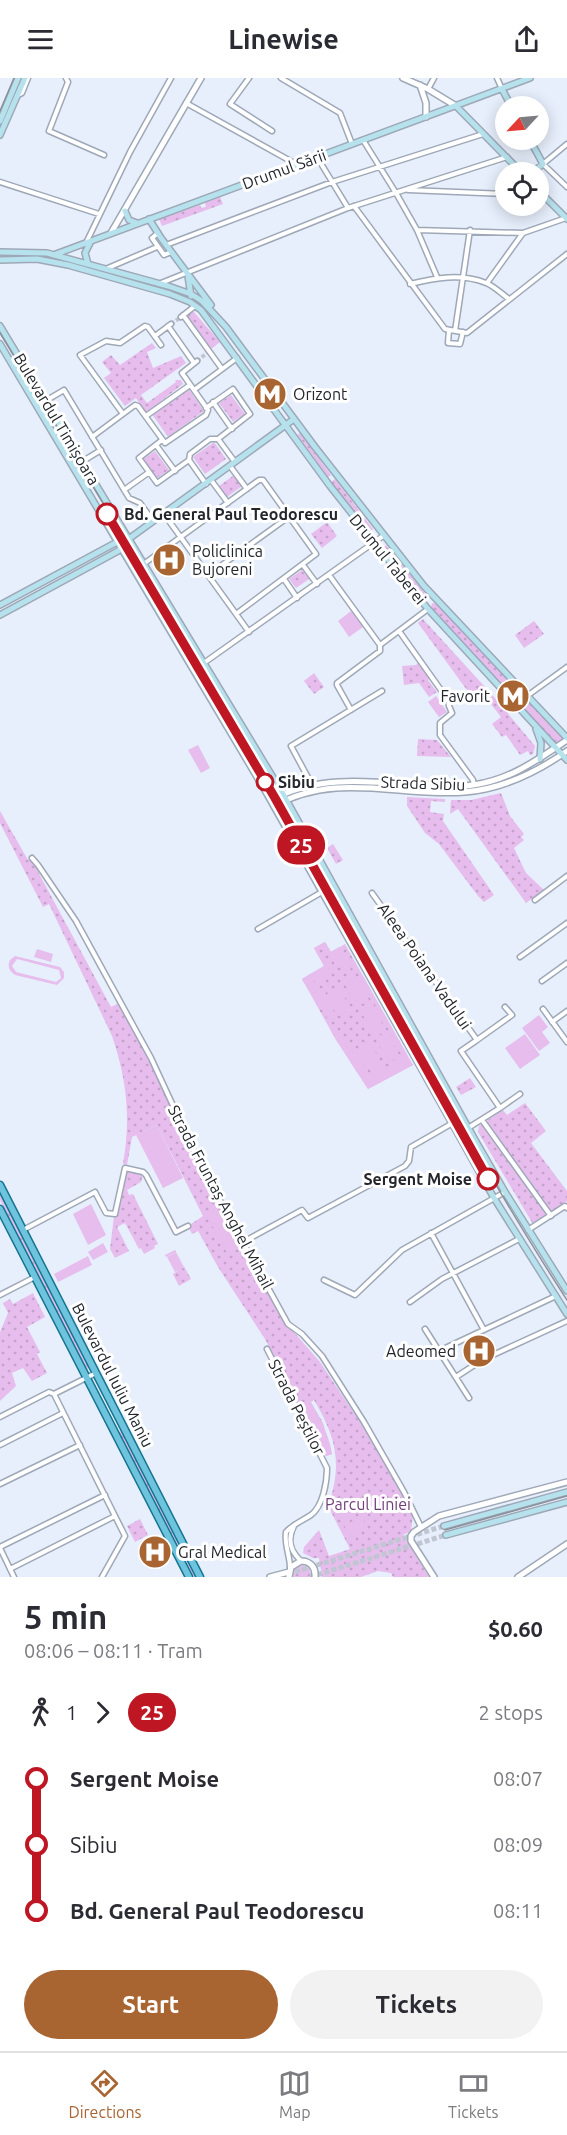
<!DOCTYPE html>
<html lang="en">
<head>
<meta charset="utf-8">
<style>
	:root { --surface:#fff; --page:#f2f2f3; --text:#2b2b33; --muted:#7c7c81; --line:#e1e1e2; --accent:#a86532 }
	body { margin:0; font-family:Ubuntu,sans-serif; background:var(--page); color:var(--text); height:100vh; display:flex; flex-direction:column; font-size:22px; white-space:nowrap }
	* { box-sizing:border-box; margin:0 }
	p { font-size:20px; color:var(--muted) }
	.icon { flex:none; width:33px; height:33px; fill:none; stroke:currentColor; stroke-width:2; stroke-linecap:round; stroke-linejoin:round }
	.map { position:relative; height:1499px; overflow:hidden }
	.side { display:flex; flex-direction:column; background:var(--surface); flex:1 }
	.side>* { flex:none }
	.badge { padding:0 12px; border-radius:20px; font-size:21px; line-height:39px }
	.needle { width:39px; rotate:244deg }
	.fabs { position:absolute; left:495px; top:18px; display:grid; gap:12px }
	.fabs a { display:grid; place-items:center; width:54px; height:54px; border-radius:50%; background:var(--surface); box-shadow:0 3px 15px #0003; font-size:30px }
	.map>.badge { position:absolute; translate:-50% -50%; box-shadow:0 0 0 3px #fff }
	.legs { display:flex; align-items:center; gap:9px; height:66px; padding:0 24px; font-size:20px }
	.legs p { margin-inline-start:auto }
	.headline { display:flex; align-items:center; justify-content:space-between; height:102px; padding:0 24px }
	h1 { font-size:33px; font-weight:600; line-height:45px }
	.cta { display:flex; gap:12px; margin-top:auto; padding:12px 24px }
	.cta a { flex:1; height:69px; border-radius:36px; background:var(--accent); color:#fff; font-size:24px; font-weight:600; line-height:69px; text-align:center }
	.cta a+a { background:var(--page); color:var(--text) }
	ul { padding:0 24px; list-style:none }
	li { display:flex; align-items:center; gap:21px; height:66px; font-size:22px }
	li i { display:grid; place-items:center; width:9px; height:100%; margin:0 8px; background:currentColor }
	li i::after { content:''; width:15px; height:15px; margin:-8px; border:4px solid; border-radius:50%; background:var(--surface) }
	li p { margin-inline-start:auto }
	li:first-child i { background:linear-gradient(#0000 50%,currentColor 0) }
	li:last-child i { background:linear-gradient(currentColor 50%,#0000 0) }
	header { display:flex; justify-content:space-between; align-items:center; height:78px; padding:0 24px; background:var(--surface); font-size:27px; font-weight:600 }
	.tabs { display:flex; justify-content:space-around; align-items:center; height:84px; border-top:2px solid var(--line); background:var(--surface); font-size:16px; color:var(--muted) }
	.tabs a { display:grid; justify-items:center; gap:3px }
	.tabs .active { color:var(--accent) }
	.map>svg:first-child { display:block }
	.grass { fill:url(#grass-dots) }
	.garden { fill:#e6bded; fill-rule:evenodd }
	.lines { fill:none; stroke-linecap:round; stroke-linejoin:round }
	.minor-tunnel { stroke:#c0c7d3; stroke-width:4; stroke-dasharray:4 2; stroke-linecap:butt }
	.secondary-tunnel { stroke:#c0c7d3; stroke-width:5; stroke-dasharray:5 2.5; stroke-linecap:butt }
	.minor-casing { stroke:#9ea8b7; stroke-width:7 }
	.tertiary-casing { stroke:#9ea8b7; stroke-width:8 }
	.secondary-casing { stroke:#9ea8b7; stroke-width:8 }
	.primary-casing { stroke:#157491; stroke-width:9 }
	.minor { stroke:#fff; stroke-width:4 }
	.tertiary { stroke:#fff; stroke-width:5 }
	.secondary { stroke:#b6e2ee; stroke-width:5 }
	.primary { stroke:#6ec4dd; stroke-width:6 }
	.tram { stroke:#8b919b; stroke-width:1.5 }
	.line-1-casing { stroke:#fff; stroke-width:14 }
	.line-1 { stroke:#be1622; stroke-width:9 }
	.stop-1-dot { fill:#fff; stroke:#be1622; stroke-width:3 }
	.labels { text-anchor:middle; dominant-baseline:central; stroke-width:6; stroke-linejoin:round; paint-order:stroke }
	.street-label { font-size:16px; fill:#23272d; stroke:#fff }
	.poi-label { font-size:16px; fill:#23272d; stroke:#fff; text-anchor:start }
	.stop-label { font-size:16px; font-weight:bold; fill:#23272d; stroke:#fff; text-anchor:start }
	.park-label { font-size:16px; fill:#703d7a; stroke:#fff }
</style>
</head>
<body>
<header><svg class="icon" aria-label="menu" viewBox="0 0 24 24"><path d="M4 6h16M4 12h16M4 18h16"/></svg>Linewise<svg class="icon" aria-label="share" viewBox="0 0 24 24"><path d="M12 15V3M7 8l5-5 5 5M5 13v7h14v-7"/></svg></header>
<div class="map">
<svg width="567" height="1499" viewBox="0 0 567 1499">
	<defs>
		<pattern id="grass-dots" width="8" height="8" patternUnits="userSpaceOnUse" patternTransform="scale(1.5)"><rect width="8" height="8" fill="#e6bded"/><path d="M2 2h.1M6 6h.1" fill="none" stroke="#c5a2cc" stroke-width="1.8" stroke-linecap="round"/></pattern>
	</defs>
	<rect width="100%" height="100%" fill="#e7effc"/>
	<!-- grass -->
	<path class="grass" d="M220,119L223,126L162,148L159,141L200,127L201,130L206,129L205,125Z
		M192,232L220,264L210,272L185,237Z
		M152,265L156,270L147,274L153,290L181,278L186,285L141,317L147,325L176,304L175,302H181L183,306L146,335L136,320L125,328L104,300L111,295L102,284L111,277L120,287Z
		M188,310L204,333L168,359L152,336Z
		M231,317L245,336L233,344L219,325Z
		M300,355L331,397L328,399L298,357Z
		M214,364L226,381L205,396L193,379Z
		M155,373L169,392L157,400L143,381Z
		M234,397L242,408L227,419L219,408Z
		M335,401L373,451L370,454L331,404Z
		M327,444L337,458L322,470L311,456Z
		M386,467L427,518L426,521H422L382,470Z
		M302,492L309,501L296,510L289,501Z
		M432,525L436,526L563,660L556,665L431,530Z
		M423,541L485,609L472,619L418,545Z
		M534,543L544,556L524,570L515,557Z
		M419,584L430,600L428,602L437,614L429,619L419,605L404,607L402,588L416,587Z
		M314,595L324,609L314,616L304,603Z
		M489,613L535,668L533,676L530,677L528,673L520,677L506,657L502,659L492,646L501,639L484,617Z
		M418,661L437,662L451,679L417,678Z
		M501,715L510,738L524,756L521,759L524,762L514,770L526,795L544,812L526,825L458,731L450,736L451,722H471Z
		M407,719L445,721V724L431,723L430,734L444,736L443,743L494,817L484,824L478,818L439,766L425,755L407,728Z
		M0,733L28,782L32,780L38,787L37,792L111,929L119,925L161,1007L200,1089L285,1244L320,1284L386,1383L413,1438L411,1453L403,1457L429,1499H393L391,1495L378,1493L361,1499H322L319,1480H313L303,1475L304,1469L319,1452L329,1478L350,1471L328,1428C343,1386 336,1359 314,1322L311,1324L323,1345L332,1376L326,1378L265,1261L218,1189L198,1153L192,1156L188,1148L203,1138L157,1047L132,1059L127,1087L123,1086C131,1040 127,1002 112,958L49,826L43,829L0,745Z
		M333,766L343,782L336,786L327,770Z
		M325,864L331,874L345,866L413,987L368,1011L336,962L302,901L324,888L314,870Z
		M470,1000L476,1009L461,1017L456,1009Z
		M525,1025L546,1053L531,1065L567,1113V1123L533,1146L478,1054L479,1048L503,1032L507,1037Z
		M129,1092L143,1097L141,1104L127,1112L129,1117L133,1116L158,1166L154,1168L155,1170L144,1176L141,1170L139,1171L125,1145L117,1149L129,1173L115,1180L110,1171L114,1138L118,1134L124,1095Z
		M0,1117L89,1290L87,1291L0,1122Z
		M175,1172L191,1201L179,1208L173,1196L184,1189L176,1174L166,1179L165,1177Z
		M33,1215L45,1239L27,1249L40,1274L37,1276L47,1295L32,1303L23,1290L12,1295L16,1308L0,1323V1254L8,1235L3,1225L10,1221L13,1226Z
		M122,1353L197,1499H194L119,1354Z
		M140,1441L148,1457L135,1464L127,1448Z
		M303,1487L309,1490L312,1499H293L294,1490Z"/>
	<!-- garden -->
	<path class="garden" d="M351,533L363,549L349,559L338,543Z
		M436,618L447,634L439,639L428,624Z
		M198,667L210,690L201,695L188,672Z
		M325,864L331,874L339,869L351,891L348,893L343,887H335L327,869L320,868L318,874L329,890L325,896L326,904L316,909L314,902L311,904L315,910L309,913L302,901L324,888L314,870Z
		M37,871L53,876L51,884L34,879Z
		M15,878L60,889L64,894V900L57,907L15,897C9,893 7,888 10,882ZM17,881L59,892L61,900L56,904L16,894L12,888Z
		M353,894L369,922L357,928L346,908L350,902V895Z
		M363,898L406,975L403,977L360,900Z
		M328,907L333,911H340L351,931L340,937L324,909Z
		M321,911L337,939L329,943L313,915Z
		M370,924L385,951L374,958L359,930Z
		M539,937L548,949L542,954L550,965L539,973L522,950Z
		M337,952L349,974L355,971L370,997L382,991L389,993L393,986L406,978L413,987L368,1011L332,955Z
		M386,954L400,978L391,983L387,981L375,960Z
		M525,956L540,977L520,991L505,970Z
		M369,963L381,984L380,989L371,994L358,969Z
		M157,1047L183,1100L163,1110L136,1057Z
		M91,1126L106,1157L88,1167L73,1136Z
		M218,1131L239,1169L227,1175L206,1137Z
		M103,1165L108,1174L93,1182L88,1174Z
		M176,1174L184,1190L175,1194L167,1179Z
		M88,1178L92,1187L58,1204L54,1196Z
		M310,1324C320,1341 329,1356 332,1376L326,1378L301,1329Z
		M355,1423L360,1434L342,1442L337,1432Z
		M362,1439L367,1449L349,1458L344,1447Z
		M340,1484L343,1493L329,1497L327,1487Z"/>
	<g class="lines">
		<!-- minor-tunnel -->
		<path class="minor-tunnel" d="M171,246L181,239
			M197,283L207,275"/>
		<!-- secondary-tunnel -->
		<path class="secondary-tunnel" d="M288,1496L444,1448
			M310,1499L446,1457"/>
		<!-- minor casing -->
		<g class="minor-casing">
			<path id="minor" d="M66,0L68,4L49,53L104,77
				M249,0L230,26L272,53
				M281,0L340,35L352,66
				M497,0L502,11
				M428,11L434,0
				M18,17L22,15L28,0
				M186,25L296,86
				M363,62L396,115L417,152L437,199
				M567,66L543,86L567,109
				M317,79L348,130
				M0,104L99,136
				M408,112L506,116
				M354,128L445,251L467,255L567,176
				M417,152L523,155L566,140
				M158,155L152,160L164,177L171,174
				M86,165L130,74L171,0
				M166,167L332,104L483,56
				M108,190L157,169
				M161,205L348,130L507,79
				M487,205L523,155
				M410,206C435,200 461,195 486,205C494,208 502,216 509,221
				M183,237L222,291
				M181,239L195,228
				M168,248L194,285
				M449,252L448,265L460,266L463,254
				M455,253L470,152
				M155,258L171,246
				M194,312L237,280
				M213,324L232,351
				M37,328L64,312L129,420L140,425L153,443
				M123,336L80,277L106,263L120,265L145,248L148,249L161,267
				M146,338L190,307
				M92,359L135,327L138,328L165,365L206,337L208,332L182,295L197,283
				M218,361L235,384
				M162,362L139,380L157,405L189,382L190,376L210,361H218L250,336L233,311L206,330
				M156,367L175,393
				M189,382L206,406
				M83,383L101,372
				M230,388L247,411
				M211,402L228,425
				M124,412L148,395
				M164,436L249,554
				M145,485L259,402H263L316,476L236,536
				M303,487L317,506
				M208,497L290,438
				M329,497L380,567
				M284,501L297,520
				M399,553L448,622L449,628L452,635L440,645V657L473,702L474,707
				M194,592L383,458
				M527,618L567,589
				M351,632L337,607V605L380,573V567L428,531
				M312,707L291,668L382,613
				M32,780L38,787L76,843L151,980L201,1088L288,1246L302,1256L322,1278L364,1344L404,1414L421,1449
				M372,815L477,962L461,973L500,1030L468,1050
				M535,822L567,798
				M258,851L322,814
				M520,879L567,845
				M542,903L567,885
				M543,931L567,964
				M552,944L567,933
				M477,962L512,937L505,929
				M500,1030L520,1016
				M482,1042L551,1138
				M23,1152L95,1114L106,1135L115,1136L125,1090L143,1094L146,1097L176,1154L188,1148
				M528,1152L565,1128L567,1130
				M431,1155L484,1252
				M243,1164L302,1132L308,1140L405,1088L409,1083L411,1069L451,1046
				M324,1202L355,1217L402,1172L505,1114
				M0,1217L35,1199
				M410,1224L442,1201L519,1161
				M425,1251L469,1320
				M267,1271L327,1390C327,1404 323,1428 311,1437C302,1443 293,1446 286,1454C284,1467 290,1477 290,1490
				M439,1273L556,1218
				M456,1299L482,1282L567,1243
				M54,1316L125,1458L102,1499
				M54,1316L96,1295
				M0,1339L49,1314L54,1316
				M0,1367L63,1335
				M0,1406L80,1367
				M294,1448C287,1462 290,1473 301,1483
				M0,1469L105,1417
				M0,1470L14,1499
				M10,1491L115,1438"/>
		</g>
		<!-- tertiary casing -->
		<g class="tertiary-casing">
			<path id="tertiary" d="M403,0L428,11L456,28
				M420,7L426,25V39
				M111,155L201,0
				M271,722C318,697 367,703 418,707C437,708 455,710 473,707C510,702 537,682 567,662
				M274,728C337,693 398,719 465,714C502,711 537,694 567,673
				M270,1499L289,1494
				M289,1499L291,1489L301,1483C310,1483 316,1489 315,1499
				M434,1499L411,1463V1458L414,1454L439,1438L567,1404
				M518,1499L567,1466"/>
		</g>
		<!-- secondary casing -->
		<g class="secondary-casing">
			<path id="secondary" d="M502,11L511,28
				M456,28L521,94
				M0,43L18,0
				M0,57L25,0
				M530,62L543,86L533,94
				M538,112L567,141
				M125,133L129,142L137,145
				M149,141L161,160L211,227
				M0,174L47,175L168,208L191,216L202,223L226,249L315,369L424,508L567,660
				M56,176L530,0
				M0,182L37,181L68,187L170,216L190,224L201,232L330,408L406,504L428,531L567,682
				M88,186L85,175L90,165
				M188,198L191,218
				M0,248L283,716L475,1062L505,1114L567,1213
				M0,266L266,714L494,1120L567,1236
				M0,527L119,463
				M0,537L118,473L130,460L294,341
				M536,651L541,665L540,681
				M444,1448L567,1414
				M446,1457L567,1424"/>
		</g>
		<!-- primary casing -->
		<g class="primary-casing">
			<path id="primary" d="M0,1107L200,1499
				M0,1131L189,1499"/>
		</g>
		<!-- minor -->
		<use href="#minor" class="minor"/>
		<!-- tertiary -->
		<use href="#tertiary" class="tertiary"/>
		<!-- secondary -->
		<use href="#secondary" class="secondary"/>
		<!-- primary -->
		<use href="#primary" class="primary"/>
		<!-- tram -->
		<path class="tram" d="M0,33L14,0
			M0,255C110,436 220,618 325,803C405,943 479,1087 567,1222
			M445,1452L567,1418"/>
	</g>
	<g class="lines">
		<!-- line-1 casing -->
		<g class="line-1-casing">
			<path id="line-1" d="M107,436L275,720L488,1101"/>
		</g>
		<!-- line-1 -->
		<use href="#line-1" class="line-1"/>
	</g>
	<!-- icons -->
	<defs>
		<g id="metro-disc" transform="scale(1.725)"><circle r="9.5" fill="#a86532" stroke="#fff"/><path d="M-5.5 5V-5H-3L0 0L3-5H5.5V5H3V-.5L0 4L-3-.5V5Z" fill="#fff"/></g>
		<g id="hospital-disc" transform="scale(1.725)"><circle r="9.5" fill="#a86532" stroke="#fff"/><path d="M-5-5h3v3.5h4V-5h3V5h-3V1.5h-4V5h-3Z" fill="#fff"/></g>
	</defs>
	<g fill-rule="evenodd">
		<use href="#metro-disc" x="270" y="316"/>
		<use href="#hospital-disc" x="169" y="482"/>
		<use href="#metro-disc" x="513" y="618"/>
		<use href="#hospital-disc" x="479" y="1273"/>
		<use href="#hospital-disc" x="155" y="1474"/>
	</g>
	<!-- markers -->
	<g class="stop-1-dot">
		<circle cx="107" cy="436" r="10"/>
		<circle cx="265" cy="704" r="8"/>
		<circle cx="488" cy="1101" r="10"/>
	</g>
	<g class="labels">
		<!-- street labels -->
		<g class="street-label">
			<text transform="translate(284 91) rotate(-20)">Drumul Sării</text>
			<text transform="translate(57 341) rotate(59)">Bulevardul Timișoara</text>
			<text transform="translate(388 481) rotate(51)">Drumul Taberei</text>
			<text transform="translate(423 705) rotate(2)">Strada Sibiu</text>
			<text transform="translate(425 888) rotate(55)">Aleea Poiana Vadului</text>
			<text transform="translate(221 1119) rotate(62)">Strada Fruntaș Anghel Mihail</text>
			<text transform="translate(113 1297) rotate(63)">Bulevardul Iuliu Maniu</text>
			<text transform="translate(297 1329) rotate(63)">Strada Peștilor</text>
		</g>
		<!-- poi labels -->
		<g class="poi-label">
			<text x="293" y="316">Orizont</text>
			<text x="192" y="473">Policlinica<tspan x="192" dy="18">Bujoreni</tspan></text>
			<text x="490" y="618" text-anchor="end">Favorit</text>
			<text x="456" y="1273" text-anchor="end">Adeomed</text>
			<text x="178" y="1474">Gral Medical</text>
		</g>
		<!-- stop labels -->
		<g class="stop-label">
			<text x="124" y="436">Bd. General Paul Teodorescu</text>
			<text x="278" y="704">Sibiu</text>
			<text x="472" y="1101" text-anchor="end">Sergent Moise</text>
		</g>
		<!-- park labels -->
		<g class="park-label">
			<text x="368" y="1426">Parcul Liniei</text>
		</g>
	</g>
</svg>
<div class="fabs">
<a><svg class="needle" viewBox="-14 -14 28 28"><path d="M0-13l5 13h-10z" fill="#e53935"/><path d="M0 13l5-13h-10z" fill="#7c7c81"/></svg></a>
<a><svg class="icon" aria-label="locate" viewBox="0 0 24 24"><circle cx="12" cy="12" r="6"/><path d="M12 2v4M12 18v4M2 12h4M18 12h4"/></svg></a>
</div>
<b class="badge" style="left:301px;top:767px;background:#be1622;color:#fff">25</b>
</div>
<section class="side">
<div class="headline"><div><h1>5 min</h1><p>08:06 – 08:11 · Tram</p></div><b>$0.60</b></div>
<div class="legs"><svg class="icon" aria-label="walk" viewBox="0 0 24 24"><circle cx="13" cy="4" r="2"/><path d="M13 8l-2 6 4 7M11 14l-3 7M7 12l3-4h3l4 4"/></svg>1<svg class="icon" aria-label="forward" viewBox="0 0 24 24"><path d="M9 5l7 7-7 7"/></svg><b class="badge" style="background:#be1622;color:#fff">25</b><p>2 stops</p></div>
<ul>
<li><i style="color:#be1622"></i><b>Sergent Moise</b><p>08:07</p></li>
<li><i style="color:#be1622"></i><span>Sibiu</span><p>08:09</p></li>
<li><i style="color:#be1622"></i><b>Bd. General Paul Teodorescu</b><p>08:11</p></li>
</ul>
<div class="cta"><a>Start</a><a>Tickets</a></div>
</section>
<nav class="tabs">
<a class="active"><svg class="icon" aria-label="directions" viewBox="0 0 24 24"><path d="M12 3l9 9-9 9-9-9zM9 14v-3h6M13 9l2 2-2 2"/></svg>Directions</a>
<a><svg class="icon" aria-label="map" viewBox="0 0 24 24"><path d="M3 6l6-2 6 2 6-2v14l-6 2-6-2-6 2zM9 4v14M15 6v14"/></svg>Map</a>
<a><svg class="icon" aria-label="tickets" viewBox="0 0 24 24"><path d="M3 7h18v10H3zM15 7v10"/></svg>Tickets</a>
</nav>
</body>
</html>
